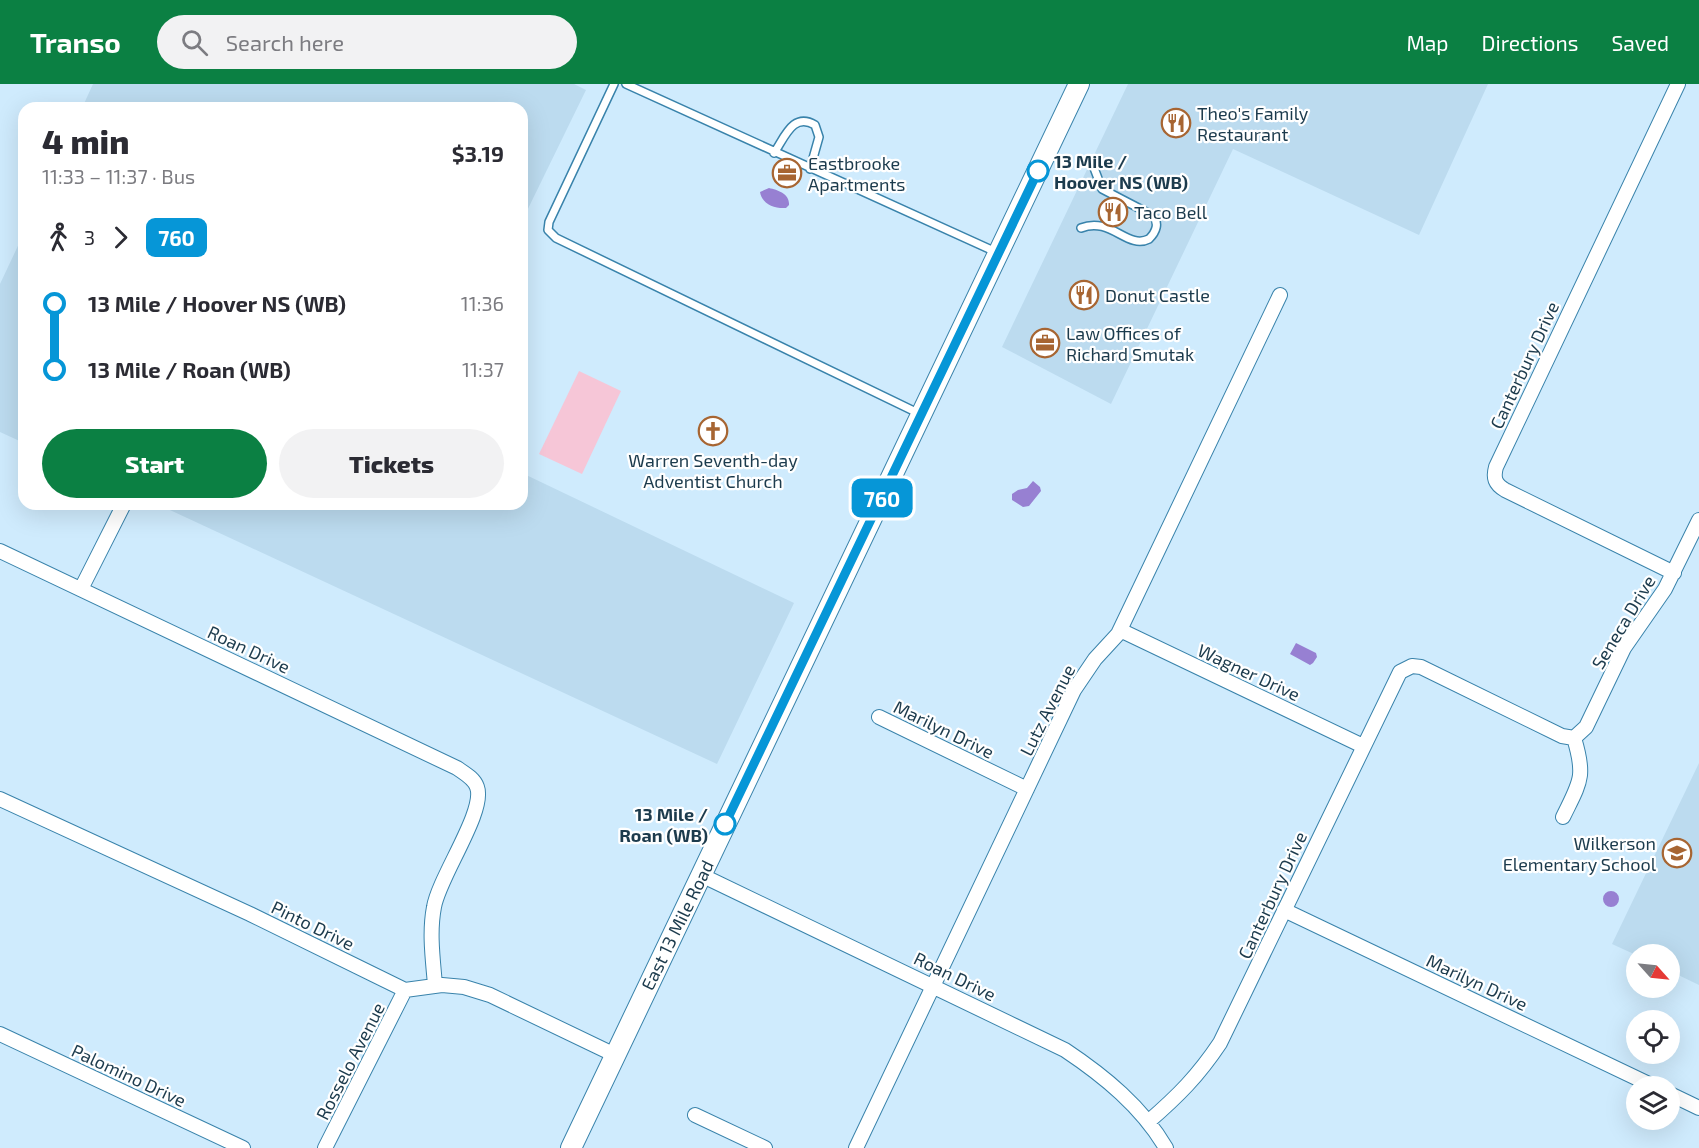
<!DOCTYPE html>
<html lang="en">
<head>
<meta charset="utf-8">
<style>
	:root { --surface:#fff; --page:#f2f2f3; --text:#2b2b33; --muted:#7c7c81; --accent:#0b8043 }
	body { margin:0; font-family:"Exo 2",sans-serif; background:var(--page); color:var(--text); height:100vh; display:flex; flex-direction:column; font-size:22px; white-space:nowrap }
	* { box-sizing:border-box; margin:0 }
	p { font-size:20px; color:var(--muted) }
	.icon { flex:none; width:33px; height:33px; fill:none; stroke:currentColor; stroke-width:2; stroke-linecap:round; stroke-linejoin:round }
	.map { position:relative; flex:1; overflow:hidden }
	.details { position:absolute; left:18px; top:18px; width:510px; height:408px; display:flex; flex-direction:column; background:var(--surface); border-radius:18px; box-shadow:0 6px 24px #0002 }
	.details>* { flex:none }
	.badge { padding:0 12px; border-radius:9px; font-size:21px; line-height:39px }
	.needle { width:39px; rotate:117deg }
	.tools { position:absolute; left:1626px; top:860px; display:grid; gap:12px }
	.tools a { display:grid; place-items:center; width:54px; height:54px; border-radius:50%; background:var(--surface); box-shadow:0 6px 24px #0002; font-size:30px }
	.map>.badge { position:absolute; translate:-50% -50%; box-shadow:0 0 0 3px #fff }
	.legs { display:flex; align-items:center; gap:9px; height:66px; padding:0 24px; font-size:20px }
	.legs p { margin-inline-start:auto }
	.overview { display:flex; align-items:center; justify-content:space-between; height:102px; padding:0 24px }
	h1 { font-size:33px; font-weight:800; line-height:45px }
	.action { display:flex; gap:12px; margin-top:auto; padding:12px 24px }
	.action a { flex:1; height:69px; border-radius:36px; background:var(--accent); color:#fff; font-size:24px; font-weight:800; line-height:69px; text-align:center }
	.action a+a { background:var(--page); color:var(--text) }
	ul { padding:0 24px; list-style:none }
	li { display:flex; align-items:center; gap:21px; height:66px; font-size:22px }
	li i { display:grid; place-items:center; width:9px; height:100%; margin:0 8px; background:currentColor }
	li i::after { content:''; width:15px; height:15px; margin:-8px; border:4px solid; border-radius:50%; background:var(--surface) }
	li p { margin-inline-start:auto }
	li:first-child i { background:linear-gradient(#0000 50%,currentColor 0) }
	li:last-child i { background:linear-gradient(currentColor 50%,#0000 0) }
	header { display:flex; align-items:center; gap:36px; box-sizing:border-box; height:84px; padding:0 30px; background:var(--accent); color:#fff }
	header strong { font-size:28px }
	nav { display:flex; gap:33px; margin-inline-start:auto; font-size:21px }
	.search { width:420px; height:54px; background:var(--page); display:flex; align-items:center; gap:15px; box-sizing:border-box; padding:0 21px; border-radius:33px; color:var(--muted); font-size:22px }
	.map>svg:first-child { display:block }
	.built { fill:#bcdbef }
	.green { fill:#f6c6d7 }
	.water { fill:#9780d2 }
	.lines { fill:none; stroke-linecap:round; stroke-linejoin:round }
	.service-casing { stroke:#3983ab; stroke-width:10 }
	.minor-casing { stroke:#3983ab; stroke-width:16 }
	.secondary-casing { stroke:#3983ab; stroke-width:22 }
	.service { stroke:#fff; stroke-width:7 }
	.minor { stroke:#fff; stroke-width:14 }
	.secondary { stroke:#fff; stroke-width:20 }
	.line-1-casing { stroke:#fff; stroke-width:14 }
	.line-1 { stroke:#0696d7; stroke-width:9 }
	.stop-1-dot { fill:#fff; stroke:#0696d7; stroke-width:3 }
	.labels { text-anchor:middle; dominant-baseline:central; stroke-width:4.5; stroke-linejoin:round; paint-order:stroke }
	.poi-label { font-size:18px; fill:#1c3b4d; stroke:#fff; text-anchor:start }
	.stop-label { font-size:18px; font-weight:bold; fill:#1c3b4d; stroke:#fff; text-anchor:start }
	.street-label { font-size:18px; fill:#1c3b4d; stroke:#fff }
</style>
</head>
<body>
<header>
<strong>Transo</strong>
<div class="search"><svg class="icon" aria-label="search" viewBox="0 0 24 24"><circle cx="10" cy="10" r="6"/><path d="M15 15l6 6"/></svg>Search here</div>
<nav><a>Map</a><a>Directions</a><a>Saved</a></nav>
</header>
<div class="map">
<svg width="1699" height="1064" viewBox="0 0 1699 1064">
	<rect width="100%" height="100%" fill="#cfebfd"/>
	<!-- built -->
	<path class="built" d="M93,0H574L586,6L522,137V24H82Z
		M1128,0H1488L1419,151L1233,65L1111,320L1002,263Z
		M24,149V359L0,348V200Z
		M522,389L794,519L717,680L157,420H522Z
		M1699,679V901L1670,887V870L1636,871L1612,860Z"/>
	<!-- green -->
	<path class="green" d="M579,287L621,307L582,390L539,370Z"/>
	<!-- water -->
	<path class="water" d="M769,104C778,106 790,110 789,121L786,124C775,125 762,120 760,108Z
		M1033,397L1040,403L1041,407L1029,422L1023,423L1012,416V410L1018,406L1027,404Z
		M1296,559L1316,569L1317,573L1313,579L1310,581L1290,570Z
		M1603 815a8 8 0 1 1 16 0a8 8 0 1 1-16 0Z"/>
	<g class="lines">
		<!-- service casing -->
		<g class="service-casing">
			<path id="service" d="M614,0L549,138L548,146L556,154L920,330
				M626,0L996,168
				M774,69C785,53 793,28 815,41L819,53L810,85
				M1081,144C1111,132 1127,166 1149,155C1156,148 1160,139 1152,131L1102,105L1094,84"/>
		</g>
		<!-- minor casing -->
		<g class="minor-casing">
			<path id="minor" d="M0,467L457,684C464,689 474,694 477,703C486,727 439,793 434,823C429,849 433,876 435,901
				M1674,489L1505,406C1495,400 1493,394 1496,383L1678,0
				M81,505L124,420
				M1120,546L1363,662
				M879,633L1027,705
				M1574,654L1586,643L1624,564L1665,505L1699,436
				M0,715L250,830L405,906L442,901L464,903L490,911L615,971
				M1563,733C1580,698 1586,693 1574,654
				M701,791L1065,966C1104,992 1142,1023 1166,1064
				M1284,826L1653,1002
				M0,950L243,1064
				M1670,1010L1699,1024
				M695,1031L765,1064
				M1148,1038C1178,1012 1198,992 1220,959L1400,588L1412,582L1421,583L1562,652L1574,654
				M325,1064L405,906
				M856,1064L1074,606L1095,575L1118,550L1280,211"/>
		</g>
		<!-- secondary casing -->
		<g class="secondary-casing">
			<path id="secondary" d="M571,1064L1079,0"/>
		</g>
		<!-- service -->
		<use href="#service" class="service"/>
		<!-- minor -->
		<use href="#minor" class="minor"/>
		<!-- secondary -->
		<use href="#secondary" class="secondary"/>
	</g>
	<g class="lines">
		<!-- line-1 casing -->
		<g class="line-1-casing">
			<path id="line-1" d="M725,740L1038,87"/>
		</g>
		<!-- line-1 -->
		<use href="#line-1" class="line-1"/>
	</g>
	<!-- icons -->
	<defs>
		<g id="restaurant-ring" transform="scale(1.5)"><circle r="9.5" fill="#fff" stroke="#a76532" stroke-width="1.5"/><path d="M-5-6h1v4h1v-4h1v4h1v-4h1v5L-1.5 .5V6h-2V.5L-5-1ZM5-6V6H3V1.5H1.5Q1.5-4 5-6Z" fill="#a76532"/></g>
		<g id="office-ring" transform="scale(1.5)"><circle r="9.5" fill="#fff" stroke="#a76532" stroke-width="1.5"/><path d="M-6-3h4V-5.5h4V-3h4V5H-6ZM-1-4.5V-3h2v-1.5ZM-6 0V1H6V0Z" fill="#a76532"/></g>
		<g id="church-ring" transform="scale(1.5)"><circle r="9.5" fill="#fff" stroke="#a76532" stroke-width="1.5"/><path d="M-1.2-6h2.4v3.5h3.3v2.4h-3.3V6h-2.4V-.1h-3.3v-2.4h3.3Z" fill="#a76532"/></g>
		<g id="school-ring" transform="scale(1.5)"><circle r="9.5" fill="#fff" stroke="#a76532" stroke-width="1.5"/><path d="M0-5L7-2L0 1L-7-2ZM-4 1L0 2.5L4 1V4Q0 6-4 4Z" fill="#a76532"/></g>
	</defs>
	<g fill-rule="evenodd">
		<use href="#restaurant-ring" x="1176" y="39"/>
		<use href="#office-ring" x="787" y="89"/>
		<use href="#restaurant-ring" x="1113" y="128"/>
		<use href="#restaurant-ring" x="1084" y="211"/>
		<use href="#office-ring" x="1045" y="259"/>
		<use href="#church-ring" x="713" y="347"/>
		<use href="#school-ring" x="1677" y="769"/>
	</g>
	<!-- markers -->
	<g class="stop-1-dot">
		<circle cx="1038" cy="87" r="10"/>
		<circle cx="725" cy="740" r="10"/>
	</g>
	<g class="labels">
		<!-- poi labels -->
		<g class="poi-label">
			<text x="1197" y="29">Theo's Family<tspan x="1197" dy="21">Restaurant</tspan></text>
			<text x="808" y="79">Eastbrooke<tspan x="808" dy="21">Apartments</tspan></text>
			<text x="1134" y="128">Taco Bell</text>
			<text x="1105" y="211">Donut Castle</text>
			<text x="1066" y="249">Law Offices of<tspan x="1066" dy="21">Richard Smutak</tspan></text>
			<text x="713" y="376" text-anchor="middle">Warren Seventh-day<tspan x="713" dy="21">Adventist Church</tspan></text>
			<text x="1656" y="759" text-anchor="end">Wilkerson<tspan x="1656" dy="21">Elementary School</tspan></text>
		</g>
		<!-- stop labels -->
		<g class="stop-label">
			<text x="1054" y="77">13 Mile /<tspan x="1054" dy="21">Hoover NS (WB)</tspan></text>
			<text x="708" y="730" text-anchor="end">13 Mile /<tspan x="708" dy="21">Roan (WB)</tspan></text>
		</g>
		<!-- street labels -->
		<g class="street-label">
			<text transform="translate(1524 281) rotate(-65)">Canterbury Drive</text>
			<text transform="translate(1623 538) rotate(-59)">Seneca Drive</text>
			<text transform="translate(249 565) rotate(25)">Roan Drive</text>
			<text transform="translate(1249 588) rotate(25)">Wagner Drive</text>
			<text transform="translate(1047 626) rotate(-63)">Lutz Avenue</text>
			<text transform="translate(944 645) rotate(26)">Marilyn Drive</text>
			<text transform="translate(1272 811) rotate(-65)">Canterbury Drive</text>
			<text transform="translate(313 841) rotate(26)">Pinto Drive</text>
			<text transform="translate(677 841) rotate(-64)">East 13 Mile Road</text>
			<text transform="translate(955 892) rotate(26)">Roan Drive</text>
			<text transform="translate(1477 898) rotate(25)">Marilyn Drive</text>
			<text transform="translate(350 977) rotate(-63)">Rosselo Avenue</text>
			<text transform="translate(129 991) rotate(25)">Palomino Drive</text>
		</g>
	</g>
</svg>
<div class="tools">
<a><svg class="needle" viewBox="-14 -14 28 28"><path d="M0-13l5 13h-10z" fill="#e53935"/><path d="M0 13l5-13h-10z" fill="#7c7c81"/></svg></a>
<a><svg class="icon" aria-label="locate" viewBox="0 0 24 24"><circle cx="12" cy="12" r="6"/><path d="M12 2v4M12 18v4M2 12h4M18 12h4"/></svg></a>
<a><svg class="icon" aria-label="layers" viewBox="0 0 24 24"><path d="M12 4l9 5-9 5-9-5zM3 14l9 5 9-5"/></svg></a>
</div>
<b class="badge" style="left:882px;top:414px;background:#0696d7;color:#fff">760</b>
<section class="details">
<div class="overview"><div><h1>4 min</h1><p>11:33 – 11:37 · Bus</p></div><b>$3.19</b></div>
<div class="legs"><svg class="icon" aria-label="walk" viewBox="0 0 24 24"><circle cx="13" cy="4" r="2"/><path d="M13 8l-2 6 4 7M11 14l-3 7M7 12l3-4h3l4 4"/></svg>3<svg class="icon" aria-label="forward" viewBox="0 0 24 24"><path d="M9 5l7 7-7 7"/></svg><b class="badge" style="background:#0696d7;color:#fff">760</b></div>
<ul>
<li><i style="color:#0696d7"></i><b>13 Mile / Hoover NS (WB)</b><p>11:36</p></li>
<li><i style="color:#0696d7"></i><b>13 Mile / Roan (WB)</b><p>11:37</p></li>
</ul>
<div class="action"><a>Start</a><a>Tickets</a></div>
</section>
</div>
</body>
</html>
